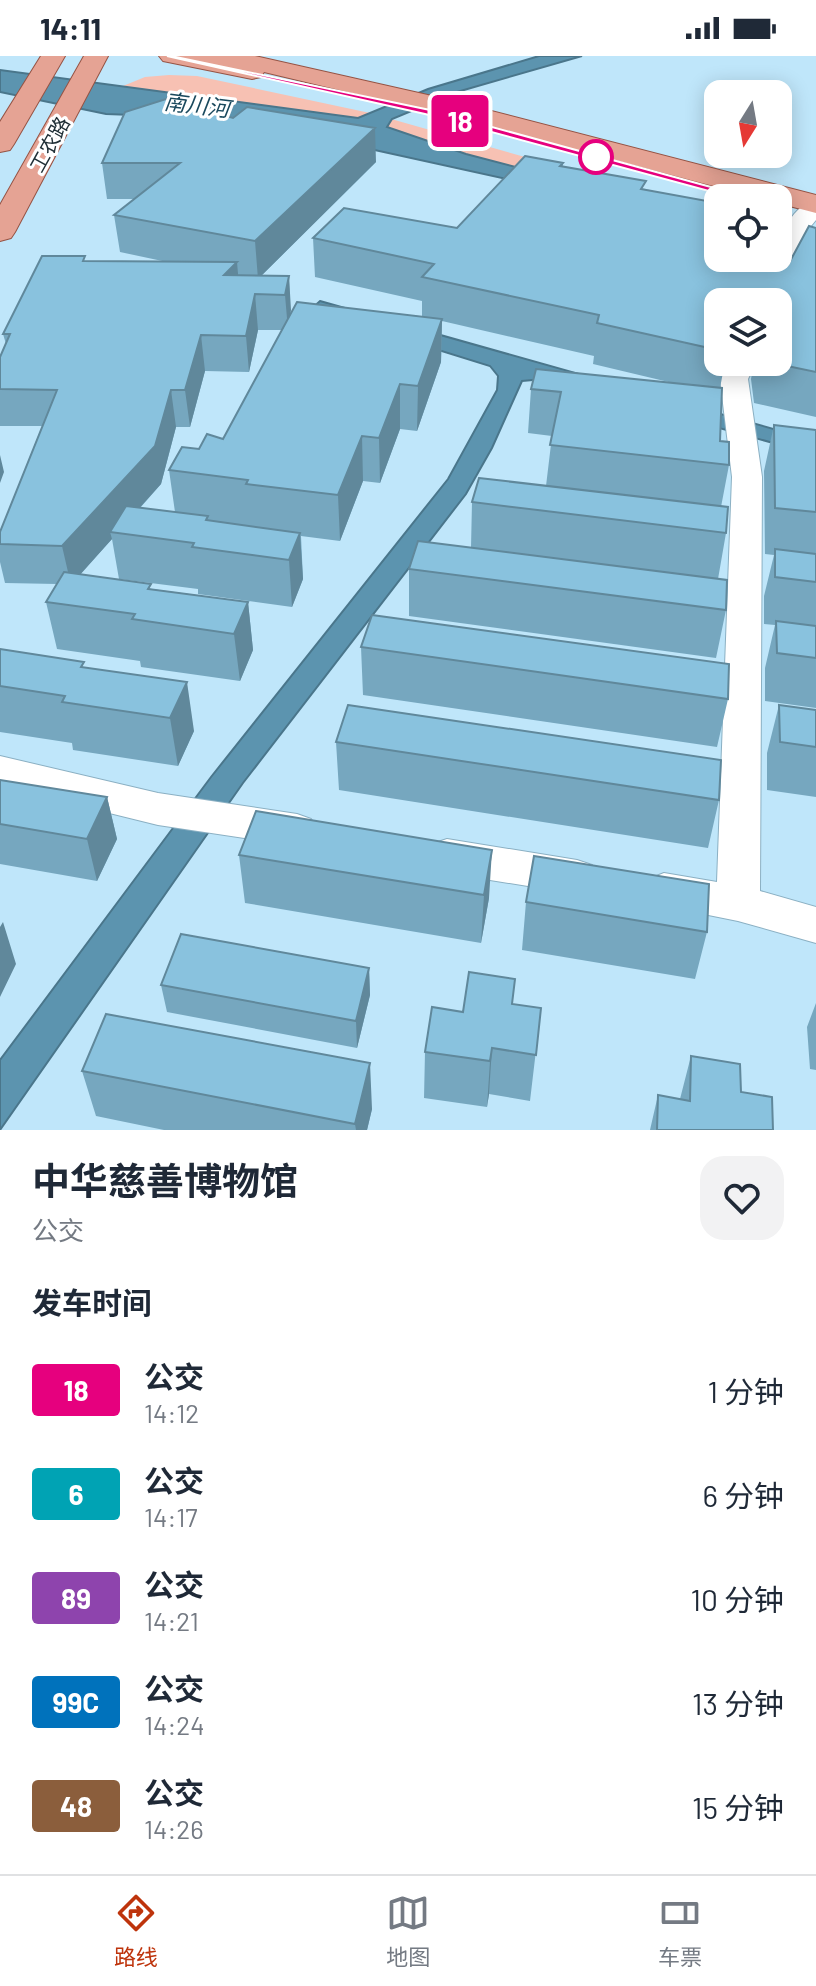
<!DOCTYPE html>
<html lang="zh">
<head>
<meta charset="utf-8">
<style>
	:root { --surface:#fff; --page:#f2f2f3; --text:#1f2937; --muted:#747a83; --line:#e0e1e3; --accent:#be340c }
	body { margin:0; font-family:Barlow,"Noto Sans SC",sans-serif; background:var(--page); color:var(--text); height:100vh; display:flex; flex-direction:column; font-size:30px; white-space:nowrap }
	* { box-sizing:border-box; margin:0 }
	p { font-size:26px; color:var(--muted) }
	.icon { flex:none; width:44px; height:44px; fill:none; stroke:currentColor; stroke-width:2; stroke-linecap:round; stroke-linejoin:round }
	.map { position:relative; height:1074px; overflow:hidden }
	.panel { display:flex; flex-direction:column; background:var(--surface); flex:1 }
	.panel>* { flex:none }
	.badge { padding:0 16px; border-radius:6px; font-size:28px; line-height:52px }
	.needle { width:52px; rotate:191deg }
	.controls { position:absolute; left:704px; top:24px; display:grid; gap:16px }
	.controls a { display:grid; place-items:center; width:88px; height:88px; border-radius:16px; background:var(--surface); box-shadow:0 4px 20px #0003; font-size:40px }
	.map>.badge { position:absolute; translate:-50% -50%; box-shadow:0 0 0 4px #fff }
	h2 { padding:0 32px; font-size:30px; line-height:72px }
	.round { display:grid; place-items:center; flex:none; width:84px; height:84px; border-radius:24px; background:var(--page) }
	.overview { display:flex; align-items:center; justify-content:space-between; height:136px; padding:0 32px }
	h1 { font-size:38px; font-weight:700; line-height:60px }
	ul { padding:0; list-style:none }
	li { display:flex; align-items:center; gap:24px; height:104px; padding:0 32px }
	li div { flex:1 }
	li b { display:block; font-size:30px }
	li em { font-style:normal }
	li .badge { min-width:88px; font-weight:700; text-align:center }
	.status { display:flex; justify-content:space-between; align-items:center; height:56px; padding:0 40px; background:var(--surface); direction:ltr }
	.status svg { height:22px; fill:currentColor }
	.tab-bar { display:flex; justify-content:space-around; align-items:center; height:112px; border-top:2px solid var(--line); background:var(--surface); font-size:22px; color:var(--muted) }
	.tab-bar a { display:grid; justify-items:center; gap:4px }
	.tab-bar .current { color:var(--accent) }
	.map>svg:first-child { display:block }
	.green { fill:#f7c1b3 }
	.water { fill:#5c94af; stroke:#4a768b; stroke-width:2 }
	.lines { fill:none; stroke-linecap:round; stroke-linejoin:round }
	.minor-casing { stroke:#8bb0c3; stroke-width:2 }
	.major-casing { stroke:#955344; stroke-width:2 }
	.minor { fill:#fff; fill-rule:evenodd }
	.major { fill:#e5a394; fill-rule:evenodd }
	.wall { fill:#76a7bf; fill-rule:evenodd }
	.shaded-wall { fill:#60889b }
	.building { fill:#89c2de; stroke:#60889b; stroke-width:2 }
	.line { fill:#e6007e; stroke:#fff; stroke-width:2 }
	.stop-dot { fill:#fff; stroke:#e6007e; stroke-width:4 }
	.labels { text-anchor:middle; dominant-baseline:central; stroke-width:6; stroke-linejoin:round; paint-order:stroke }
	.far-street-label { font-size:20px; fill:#202f36; stroke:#fff }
	.far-water-label { font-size:22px; font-style:italic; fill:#1a495d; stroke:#fff }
</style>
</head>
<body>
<div class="status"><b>14:11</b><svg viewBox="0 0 49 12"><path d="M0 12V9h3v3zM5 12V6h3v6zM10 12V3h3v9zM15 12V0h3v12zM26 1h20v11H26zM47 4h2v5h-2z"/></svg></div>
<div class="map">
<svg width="816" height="1074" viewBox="0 0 816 1074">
	<rect width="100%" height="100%" fill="#bfe6fa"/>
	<!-- green -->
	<path class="green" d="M169,19L197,20L370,57L666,141L584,129L466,98L404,77L123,30L145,21Z"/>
	<!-- water -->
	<path class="water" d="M539,0H582L457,36L392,63L387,71L466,98L584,129L525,127L320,82L160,60L106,58L0,36V14L358,62L428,33Z
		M320,245L816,385V399L544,323L522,325L492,392L466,438L243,727L0,1074V1004L211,721L448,423L497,334L498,320L490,310L310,254Z"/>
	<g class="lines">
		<!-- minor casing -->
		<g class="minor-casing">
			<path id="minor" d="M816,143V164L806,176L778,246H752L771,202H778C778,180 793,149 816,143Z
				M728,306H756L748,323L762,421L760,835L816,851V887L738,865L649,847L643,835L649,823L664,817L717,826L732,421L720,323Z
				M0,700L158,737L297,758L311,763L317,774L311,785L297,790L158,769L0,730Z
				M447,783L577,804L592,809L598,821L592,833L577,838L447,817L432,812L426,800L432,788Z"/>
		</g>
		<!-- major casing -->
		<g class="major-casing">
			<path id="major" d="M41,0H65L14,88L10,94L0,96V66Z
				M84,0H108L15,176L11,182L0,185V149Z
				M159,0H255L441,42L816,139V157L778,147V142H759L436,57L264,16L261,21L252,23L163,5Z"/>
		</g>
		<!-- minor -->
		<use href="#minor" class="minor"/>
		<!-- major -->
		<use href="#major" class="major"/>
	</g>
	<!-- wall -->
	<path class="wall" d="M376,106L262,219L289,220L290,259L422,261V245L315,221L313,182L457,172L563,107V110L645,133L718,202H760L759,209H788L816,172V361L754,347L751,323L754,306H778V246H718V306H725L720,332V385L729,409L721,451L726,477L718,523L726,554L716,602L409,560V513L471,492L472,446L546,430L552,380L528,377L531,333L677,328L593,308L594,300L442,265L441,306L417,375L400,373L380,427L363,425L340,485L301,480L303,523L292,551L198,538V533L119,523L112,483L80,518L152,533L248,546L253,594L240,625L141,611L140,605L57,593L46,546L57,528L5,527L0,506V476L42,370H0V301L6,288L3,278L86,205L167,206L120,196L114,159L135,143H107L102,107ZM258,274H282L223,383L199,393L169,414L175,456L140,452L161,428L176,371H190L205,315L249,316Z
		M774,369L816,374V652L765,645V612L775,569L764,568V540L774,499L765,498L764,415Z
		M361,591L728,643L717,691L363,639Z
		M0,593L86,612L194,675L178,710L73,694L72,687L0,676Z
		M779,649L816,654V741L767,734V697Z
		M336,686L719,744L708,792L339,734Z
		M0,724L107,741L117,783L97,825L0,808Z
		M256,755L489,842L481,887L245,847L239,799Z
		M526,846L707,876L695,923L522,894Z
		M369,912L370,939L357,992L167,956L161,929Z
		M816,947V1014L810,1013L807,971Z
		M513,948L541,952L530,1045L489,1038L487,1051L424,1042L425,996L463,956Z
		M691,1000L741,1036L773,1074H650L658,1039L680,1043Z
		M82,1015L372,1053L367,1074H164L96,1060Z"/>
	<!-- shaded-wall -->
	<path class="shaded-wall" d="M375,72L376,106L258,223L255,185Z
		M237,206L240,241L224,219Z
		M289,220L291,254L288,274L285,239Z
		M255,238L258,274L249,316L246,280Z
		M442,263L441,306L417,375L418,330Z
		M201,279L205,315L190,371L185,334Z
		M400,328V373L380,427L379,382Z
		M171,334L176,371L161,428L117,477L110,476L112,483L71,529L62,490Z
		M362,380L363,425L340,485L338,439Z
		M0,399L4,416L0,427Z
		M300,477L303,523L292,551L289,504Z
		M248,546L253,594L240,625L234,578Z
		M187,626L194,675L178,710L170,662Z
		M107,741L117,783L97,825L87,783Z
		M492,794L489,842L481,887L484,839Z
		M3,866L16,908L0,941V871Z
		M369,912L370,939L357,992L356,965Z
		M492,992L489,1038L487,1051L490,1005Z
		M370,1007L372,1053L367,1074H356L355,1068Z"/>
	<!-- building -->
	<path class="building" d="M166,43L233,62L247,51L375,72L255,185L114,159L180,107H102L125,56Z
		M525,100L563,107L560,110L646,125L641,133L718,147V202H758L757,205L759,209H788L809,170L816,172V316L768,306H778V246H718V294L597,267L599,259L422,221L434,208L313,182L344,152L457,172Z
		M42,200H85L83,205L237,206L224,219L289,220L285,239L255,238L246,280L201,279L185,334H171L155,390L62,490L0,488V476L57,334L0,333V301L10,278H3Z
		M297,246L442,263L418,330L400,328L379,382L362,380L338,439L246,428L248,424L169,414L182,391L199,393L207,378L223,383Z
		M536,313L722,332L720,385L729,386V409L550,389L561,336L531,333Z
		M774,369L816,374V456L775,452Z
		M479,422L728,451L726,477L472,446Z
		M126,450L208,460L206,464L300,477L289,504L192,491L194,487L110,476Z
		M418,485L727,524L726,554L409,513Z
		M775,493L816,498V526L775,521Z
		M64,516L151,528L148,533L248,546L234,578L132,563L135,558L46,546Z
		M372,559L729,608L728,643L361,591Z
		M776,565L816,570V602L777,597Z
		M0,593L84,606L81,611L187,626L170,662L62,646L65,640L0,630Z
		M348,649L721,704L719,744L336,686Z
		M779,649L816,654V691L780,686Z
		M0,724L107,741L87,783L0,768Z
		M256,755L492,794L484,839L239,799Z
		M534,800L709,828L707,876L526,846Z
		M181,878L369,912L356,965L161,929Z
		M469,916L515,923L512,948L541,952L536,999L492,992L490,1005L425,996L432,951L463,956Z
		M106,958L370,1007L355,1068L82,1015Z
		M691,1000L740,1008L741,1036L772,1041L773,1074H657L658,1039L690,1045Z"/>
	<!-- line -->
	<path class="line" d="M167,0H171L430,54L751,142L742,144L425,58Z"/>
	<!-- markers -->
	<circle class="stop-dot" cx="596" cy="101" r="16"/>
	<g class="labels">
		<!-- far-street labels -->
		<g class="far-street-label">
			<text transform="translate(49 88) rotate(-61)">工农路</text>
		</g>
		<!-- far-water labels -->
		<g class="far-water-label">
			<text transform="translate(197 48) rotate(7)">南川河</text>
		</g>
	</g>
</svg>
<div class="controls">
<a><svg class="needle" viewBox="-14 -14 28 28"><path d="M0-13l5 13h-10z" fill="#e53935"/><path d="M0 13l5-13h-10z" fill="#747a83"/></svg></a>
<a><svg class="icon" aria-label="locate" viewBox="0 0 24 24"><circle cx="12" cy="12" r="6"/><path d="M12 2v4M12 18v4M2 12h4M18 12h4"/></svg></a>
<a><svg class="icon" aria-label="layers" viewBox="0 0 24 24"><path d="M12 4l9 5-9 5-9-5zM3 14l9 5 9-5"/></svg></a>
</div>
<b class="badge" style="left:460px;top:65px;background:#e6007e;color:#fff">18</b>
</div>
<section class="panel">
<div class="overview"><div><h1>中华慈善博物馆</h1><p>公交</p></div><a class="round"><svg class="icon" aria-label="heart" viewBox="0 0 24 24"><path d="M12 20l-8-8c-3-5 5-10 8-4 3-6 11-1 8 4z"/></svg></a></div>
<h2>发车时间</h2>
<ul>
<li><span class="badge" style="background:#e6007e;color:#fff">18</span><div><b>公交</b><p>14:12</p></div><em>1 分钟</em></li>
<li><span class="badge" style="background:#00a3b4;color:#fff">6</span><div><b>公交</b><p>14:17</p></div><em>6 分钟</em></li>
<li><span class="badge" style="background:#8e44ad;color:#fff">89</span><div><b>公交</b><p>14:21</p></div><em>10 分钟</em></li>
<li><span class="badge" style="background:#0072bc;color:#fff">99C</span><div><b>公交</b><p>14:24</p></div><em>13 分钟</em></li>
<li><span class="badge" style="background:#8b5e3c;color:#fff">48</span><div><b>公交</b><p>14:26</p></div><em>15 分钟</em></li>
</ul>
</section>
<nav class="tab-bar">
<a class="current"><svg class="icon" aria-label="directions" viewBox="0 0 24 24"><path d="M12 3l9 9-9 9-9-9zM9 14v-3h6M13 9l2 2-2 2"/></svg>路线</a>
<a><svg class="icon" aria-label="map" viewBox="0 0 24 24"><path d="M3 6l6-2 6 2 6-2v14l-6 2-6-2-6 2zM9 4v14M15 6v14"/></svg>地图</a>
<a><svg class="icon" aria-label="tickets" viewBox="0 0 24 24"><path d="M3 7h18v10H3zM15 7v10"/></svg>车票</a>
</nav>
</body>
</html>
